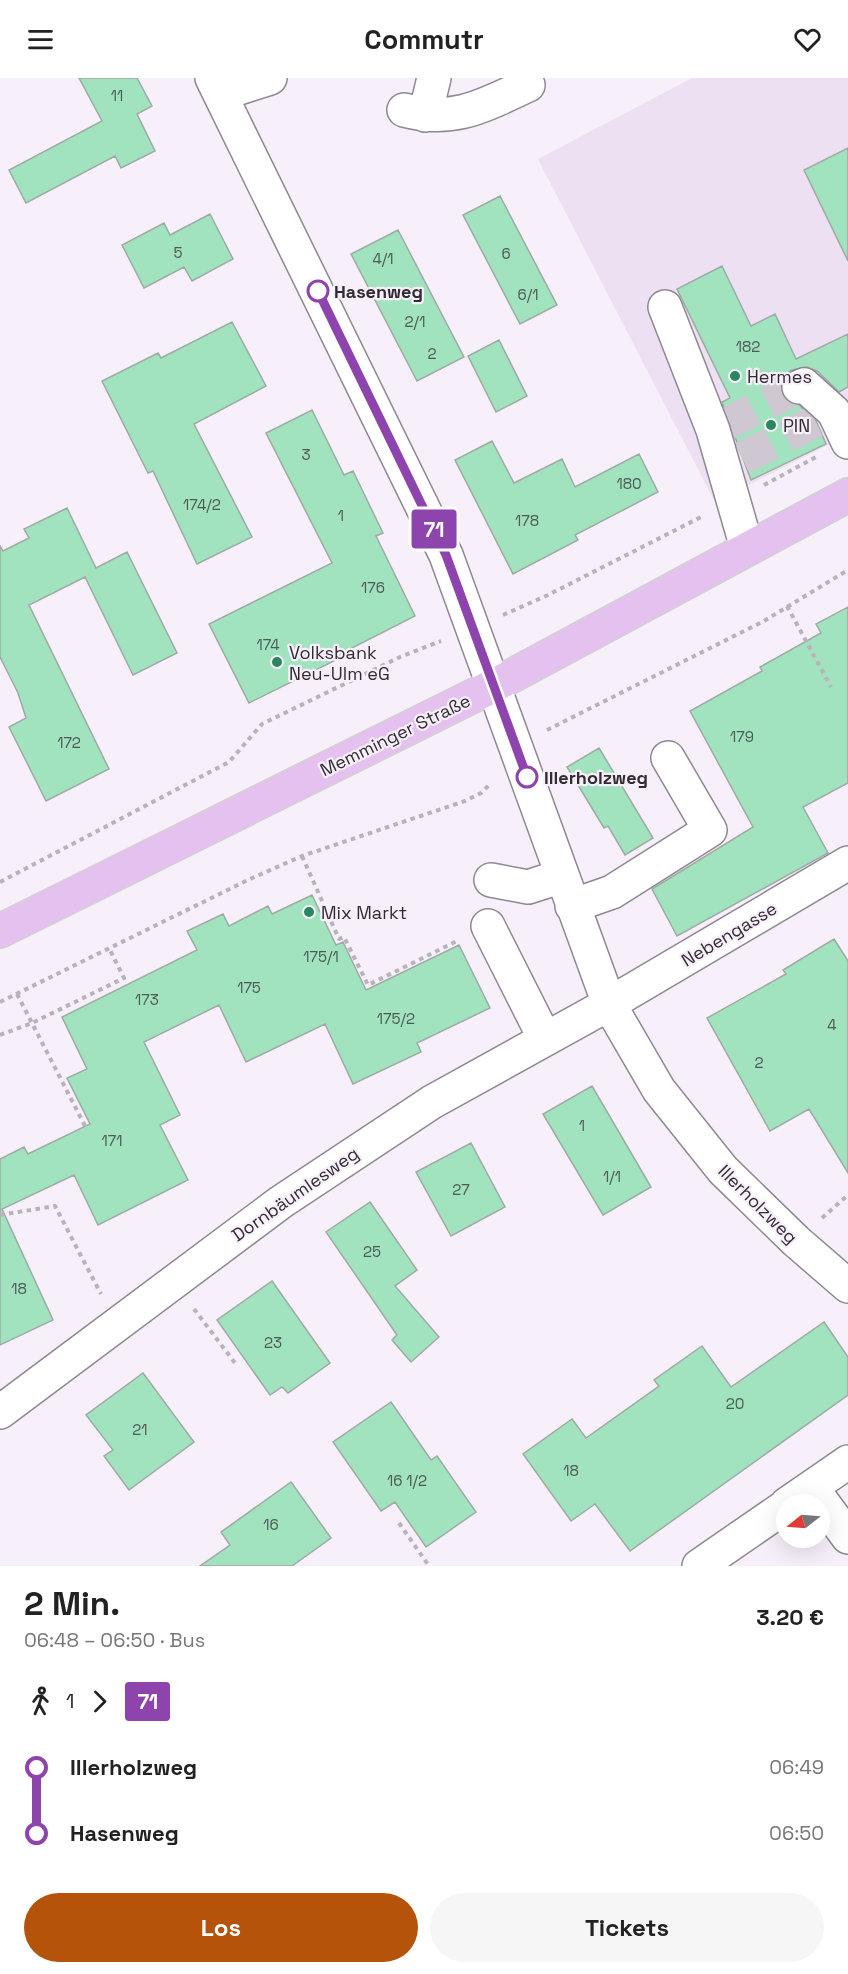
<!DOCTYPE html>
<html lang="de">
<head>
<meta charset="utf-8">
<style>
	:root { --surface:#fff; --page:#f6f6f6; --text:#222; --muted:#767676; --accent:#b45309 }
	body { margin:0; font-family:"Space Grotesk",sans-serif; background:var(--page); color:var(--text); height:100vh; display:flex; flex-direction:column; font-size:22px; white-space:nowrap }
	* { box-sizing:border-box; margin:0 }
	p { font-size:20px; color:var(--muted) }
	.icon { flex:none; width:33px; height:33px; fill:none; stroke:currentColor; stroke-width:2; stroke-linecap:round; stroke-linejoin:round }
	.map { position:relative; height:1488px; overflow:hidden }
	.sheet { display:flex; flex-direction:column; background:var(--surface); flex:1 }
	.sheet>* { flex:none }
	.badge { padding:0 12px; border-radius:4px; font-size:21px; line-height:39px }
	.needle { width:39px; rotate:253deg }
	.controls { position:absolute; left:776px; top:1416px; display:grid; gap:12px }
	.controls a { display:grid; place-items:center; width:54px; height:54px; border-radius:50%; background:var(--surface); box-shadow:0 6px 24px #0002; font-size:30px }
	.map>.badge { position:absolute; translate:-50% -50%; box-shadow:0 0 0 3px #fff }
	.legs { display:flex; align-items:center; gap:9px; height:66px; padding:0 24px; font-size:20px }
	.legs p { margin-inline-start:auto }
	.summary { display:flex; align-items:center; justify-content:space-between; height:102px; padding:0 24px }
	h1 { font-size:33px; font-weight:800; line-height:45px }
	.cta { display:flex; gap:12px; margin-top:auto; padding:12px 24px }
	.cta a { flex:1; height:69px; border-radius:36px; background:var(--accent); color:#fff; font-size:24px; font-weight:800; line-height:69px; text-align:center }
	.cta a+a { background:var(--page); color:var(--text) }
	ul { padding:0 24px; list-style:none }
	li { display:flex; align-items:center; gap:21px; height:66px; font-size:22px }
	li i { display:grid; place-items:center; width:9px; height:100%; margin:0 8px; background:currentColor }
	li i::after { content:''; width:15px; height:15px; margin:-8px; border:4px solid; border-radius:50%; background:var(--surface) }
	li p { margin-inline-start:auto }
	li:first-child i { background:linear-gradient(#0000 50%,currentColor 0) }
	li:last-child i { background:linear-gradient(currentColor 50%,#0000 0) }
	header { display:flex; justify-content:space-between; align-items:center; height:78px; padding:0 24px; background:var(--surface); font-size:27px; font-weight:800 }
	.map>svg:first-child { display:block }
	.built { fill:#ede0f2 }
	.building { fill:#a1e2bf; stroke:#9eaba4; stroke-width:1.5 }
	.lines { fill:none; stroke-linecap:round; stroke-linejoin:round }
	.minor-tunnel { stroke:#cfc8d2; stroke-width:33; stroke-dasharray:33 16; stroke-linecap:butt }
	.minor-casing { stroke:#8f8892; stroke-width:36 }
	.major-casing { stroke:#d1d1d2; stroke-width:36 }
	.path { stroke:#b9b2bb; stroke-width:4; stroke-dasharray:4.5 4.5; stroke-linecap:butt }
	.minor { stroke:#fff; stroke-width:33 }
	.major { stroke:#e5c1ef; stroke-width:33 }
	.line-1-casing { stroke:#fff; stroke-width:14 }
	.line-1 { stroke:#8e44ad; stroke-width:9 }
	.stop-1-dot { fill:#fff; stroke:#8e44ad; stroke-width:3 }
	.poi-dot { fill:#29875f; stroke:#f7effa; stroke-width:2 }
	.labels { text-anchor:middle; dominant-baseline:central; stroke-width:4.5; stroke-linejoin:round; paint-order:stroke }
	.number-label { font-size:15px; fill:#4c5a54 }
	.stop-label { font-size:18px; font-weight:bold; fill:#302c31; stroke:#f7effa; text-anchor:start }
	.poi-label { font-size:18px; fill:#302c31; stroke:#f7effa; text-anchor:start }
	.street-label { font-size:18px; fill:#302c31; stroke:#f7effa }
</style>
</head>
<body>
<header><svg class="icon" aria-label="menu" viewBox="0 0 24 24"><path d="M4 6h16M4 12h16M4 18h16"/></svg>Commutr<svg class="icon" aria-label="heart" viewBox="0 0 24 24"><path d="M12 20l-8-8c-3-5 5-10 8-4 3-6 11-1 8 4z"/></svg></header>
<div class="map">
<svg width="848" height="1488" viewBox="0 0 848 1488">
	<rect width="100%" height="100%" fill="#f7effa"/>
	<!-- built -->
	<path class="built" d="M692,0H848V357L715,424L538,81Z"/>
	<!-- building -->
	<path class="building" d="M79,0H137L152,28L137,36L155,73L121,90L115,78L26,125L9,92L102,43Z
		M848,70V183L804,92Z
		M500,118L557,227L520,246L463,137Z
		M210,136L233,181L192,203L184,189L144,210L122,167L164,145L170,157Z
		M398,152L464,279L417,303L351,176Z
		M722,188L751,248L775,236L796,281L848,256V309L839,314L817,293L807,289L792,292L785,297L781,306V315L787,323L799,327L816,343L826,366L751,402L722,324L730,320L677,211Z
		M232,244L266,308L194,346L252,459L197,486L153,393L148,395L102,303L158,275L161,280Z
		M499,262L527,318L496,334L468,278Z
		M312,332L344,397L353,393L383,455L376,458L415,538L342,575L344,578L249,625L209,546L332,485L266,355Z
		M492,363L514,405L562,381L575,409L639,376L658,414L575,457L578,462L513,496L455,382Z
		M67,430L96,490L127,474L177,575L133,597L85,499L29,527L109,691L46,723L9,649L26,640L18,615L0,579V468L3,473L29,460L24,451Z
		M848,529V705L803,729L828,775L677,858L652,811L753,749L690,633L762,593L760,589L821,555L816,546Z
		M599,670L653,760L625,777L608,748L604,750L567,689Z
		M312,817L336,867L343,864L366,912L459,867L490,930L417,965L421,974L353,1006L325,946L246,984L219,927L144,964L180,1037L160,1047L188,1102L98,1147L74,1097L2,1131L53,1242L0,1267V1081L24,1069L28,1076L90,1046L67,1000L87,991L62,939L197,872L187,853L223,836L229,848L268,828L272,836Z
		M834,861L848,883V1095L809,1031L770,1053L707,940L786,896L783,892Z
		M592,1008L651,1109L603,1137L543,1036Z
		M471,1065L505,1129L451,1158L416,1094Z
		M370,1124L417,1192L395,1208L439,1259L411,1284L392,1262L397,1257L326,1154Z
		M272,1203L330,1285L288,1315L282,1309L270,1317L217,1242Z
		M824,1244L848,1279V1317L630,1473L595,1426L571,1443L523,1376L572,1341L586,1360L659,1308L654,1302L702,1268L731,1309Z
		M143,1295L194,1364L129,1412L104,1378L113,1372L86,1337Z
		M391,1324L431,1382L437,1378L476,1434L426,1469L395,1424L381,1433L333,1364Z
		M291,1404L331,1460L292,1488H200L230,1467L221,1454Z"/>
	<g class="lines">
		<!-- minor-tunnel -->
		<path class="minor-tunnel" d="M724,347L799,309
			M742,380L816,343"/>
		<!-- minor casing -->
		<g class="minor-casing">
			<path id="minor" d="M212,0L446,477L609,926L659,1012L723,1092L796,1163L848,1208
				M220,16L270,0
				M404,32C454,45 483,28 528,7
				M425,37L434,0
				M665,229L713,352L747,470
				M799,309L804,307L834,334L848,364
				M491,802L528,809L562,798
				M572,828L612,814L710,752L668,680
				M488,848L545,961
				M0,1334L281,1124L432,1024L609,926L848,785
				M812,1410L848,1459
				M787,1426L848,1384
				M699,1488L786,1428"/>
		</g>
		<!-- major casing -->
		<g class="major-casing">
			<path id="major" d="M0,853L495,607L848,417"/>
		</g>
		<!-- path -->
		<path class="path" d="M764,407L818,378
			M787,528L831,609
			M503,537L548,517L701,439
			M547,652L764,543L848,492
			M302,778L339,861L344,859L368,907L457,863
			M0,804L229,684L262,646L400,579L441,563
			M17,916L85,1048
			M0,924L250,801L302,778L465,723L481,715L491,705
			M0,957L32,945L124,900L109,870
			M0,1137L55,1128L101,1216
			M822,1140L848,1117
			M194,1231L235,1285
			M399,1445L429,1488"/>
		<!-- minor -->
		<use href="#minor" class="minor"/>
		<!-- major -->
		<use href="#major" class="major"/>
	</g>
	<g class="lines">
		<!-- line-1 casing -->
		<g class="line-1-casing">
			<path id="line-1" d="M318,213L446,477L527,699"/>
		</g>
		<!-- line-1 -->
		<use href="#line-1" class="line-1"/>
	</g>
	<!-- markers -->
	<g class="stop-1-dot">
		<circle cx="318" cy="213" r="10"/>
		<circle cx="527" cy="699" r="10"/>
	</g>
	<g class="poi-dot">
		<circle cx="735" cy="298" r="6"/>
		<circle cx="771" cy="347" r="6"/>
		<circle cx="277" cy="584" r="6"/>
		<circle cx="309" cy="834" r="6"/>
	</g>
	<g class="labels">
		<!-- number labels -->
		<g class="number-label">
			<text x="117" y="17">11</text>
			<text x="178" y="174">5</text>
			<text x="506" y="175">6</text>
			<text x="383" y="180">4/1</text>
			<text x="528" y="216">6/1</text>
			<text x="415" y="243">2/1</text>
			<text x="748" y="268">182</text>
			<text x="432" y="275">2</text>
			<text x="306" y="376">3</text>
			<text x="629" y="405">180</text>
			<text x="202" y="426">174/2</text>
			<text x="341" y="437">1</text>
			<text x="527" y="442">178</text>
			<text x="373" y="509">176</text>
			<text x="268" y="566">174</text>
			<text x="742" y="658">179</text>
			<text x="69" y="664">172</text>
			<text x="321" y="878">175/1</text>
			<text x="249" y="909">175</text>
			<text x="147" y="921">173</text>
			<text x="396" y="940">175/2</text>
			<text x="832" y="946">4</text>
			<text x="759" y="984">2</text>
			<text x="582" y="1047">1</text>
			<text x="112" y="1062">171</text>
			<text x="612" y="1098">1/1</text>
			<text x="461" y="1111">27</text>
			<text x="372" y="1173">25</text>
			<text x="19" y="1210">18</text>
			<text x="273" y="1264">23</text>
			<text x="735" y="1325">20</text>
			<text x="140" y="1351">21</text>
			<text x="571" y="1392">18</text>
			<text x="407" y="1402">16 1/2</text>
			<text x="271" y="1446">16</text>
		</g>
		<!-- stop labels -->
		<g class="stop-label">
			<text x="334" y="213">Hasenweg</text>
			<text x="544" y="699">Illerholzweg</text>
		</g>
		<!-- poi labels -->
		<g class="poi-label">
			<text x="747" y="298">Hermes</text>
			<text x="783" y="347">PIN</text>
			<text x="289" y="574">Volksbank<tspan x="289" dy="21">Neu-Ulm eG</tspan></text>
			<text x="321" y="834">Mix Markt</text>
		</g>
		<!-- street labels -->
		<g class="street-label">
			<text transform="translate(395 657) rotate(-26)">Memminger Straße</text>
			<text transform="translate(729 856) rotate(-31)">Nebengasse</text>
			<text transform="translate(295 1116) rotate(-35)">Dornbäumlesweg</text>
			<text transform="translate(758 1126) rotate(45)">Illerholzweg</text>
		</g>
	</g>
</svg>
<div class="controls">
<a><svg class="needle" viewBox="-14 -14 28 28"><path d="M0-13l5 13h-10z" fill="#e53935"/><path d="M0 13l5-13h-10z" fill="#767676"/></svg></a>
</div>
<b class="badge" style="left:434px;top:451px;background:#8e44ad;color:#fff">71</b>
</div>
<section class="sheet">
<div class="summary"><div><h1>2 Min.</h1><p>06:48 – 06:50 · Bus</p></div><b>3.20 €</b></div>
<div class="legs"><svg class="icon" aria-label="walk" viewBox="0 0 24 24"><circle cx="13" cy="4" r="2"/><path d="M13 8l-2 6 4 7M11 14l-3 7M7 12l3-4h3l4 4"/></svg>1<svg class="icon" aria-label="forward" viewBox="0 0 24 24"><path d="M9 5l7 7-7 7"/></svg><b class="badge" style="background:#8e44ad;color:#fff">71</b></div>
<ul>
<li><i style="color:#8e44ad"></i><b>Illerholzweg</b><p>06:49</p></li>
<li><i style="color:#8e44ad"></i><b>Hasenweg</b><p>06:50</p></li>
</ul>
<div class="cta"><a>Los</a><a>Tickets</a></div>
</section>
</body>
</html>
